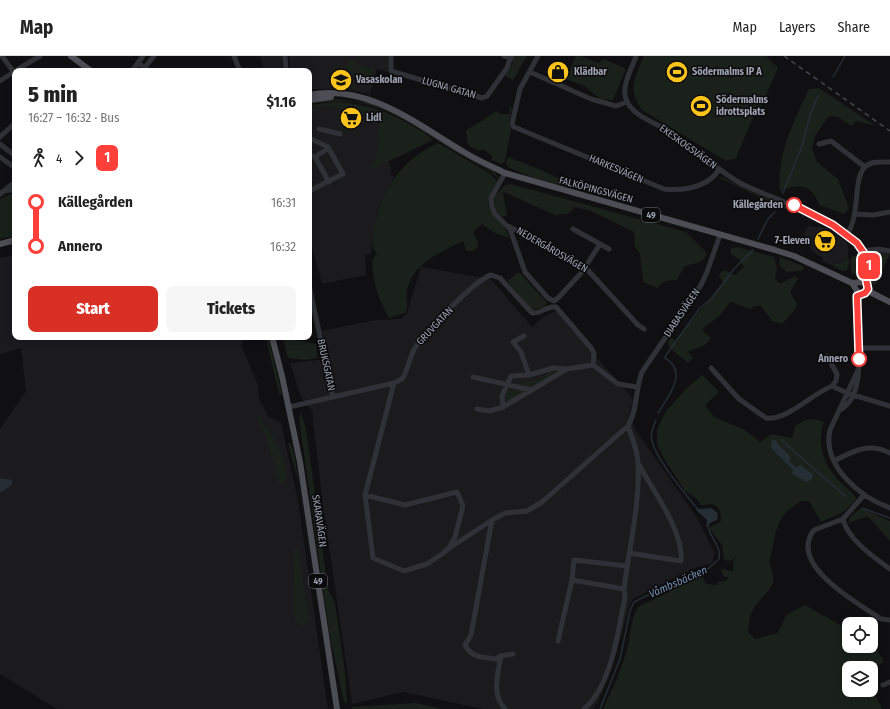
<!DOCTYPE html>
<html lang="en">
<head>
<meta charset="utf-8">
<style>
	:root { --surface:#fff; --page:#f6f6f6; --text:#222; --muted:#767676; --line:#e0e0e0; --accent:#d93025 }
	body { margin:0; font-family:"Fira Sans Condensed",sans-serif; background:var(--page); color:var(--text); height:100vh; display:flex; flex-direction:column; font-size:15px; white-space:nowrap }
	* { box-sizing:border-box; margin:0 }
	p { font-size:13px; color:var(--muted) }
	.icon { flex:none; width:22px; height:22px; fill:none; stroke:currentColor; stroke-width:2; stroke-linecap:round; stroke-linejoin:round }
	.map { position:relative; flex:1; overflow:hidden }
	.sheet { position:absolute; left:12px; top:12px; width:300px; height:272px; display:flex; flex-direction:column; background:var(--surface); border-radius:8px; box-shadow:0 2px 10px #0003 }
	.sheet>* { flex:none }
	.badge { padding:0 8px; border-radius:6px; font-size:14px; line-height:26px }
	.controls { position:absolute; left:842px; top:561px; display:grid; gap:8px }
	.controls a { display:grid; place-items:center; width:36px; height:36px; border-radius:8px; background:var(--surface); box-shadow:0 2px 10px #0003; font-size:20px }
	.map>.badge { position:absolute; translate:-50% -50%; box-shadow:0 0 0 2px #fff }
	.legs { display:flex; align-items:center; gap:6px; height:44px; padding:0 16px; font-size:13px }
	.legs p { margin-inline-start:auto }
	.overview { display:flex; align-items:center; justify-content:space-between; height:68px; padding:0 16px }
	h1 { font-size:22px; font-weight:800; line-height:30px }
	.action { display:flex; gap:8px; margin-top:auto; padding:8px 16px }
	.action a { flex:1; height:46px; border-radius:8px; background:var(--accent); color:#fff; font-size:16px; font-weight:800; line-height:46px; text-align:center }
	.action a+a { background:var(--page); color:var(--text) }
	ul { padding:0 16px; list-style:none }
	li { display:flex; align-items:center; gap:14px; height:44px; font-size:15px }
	li i { display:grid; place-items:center; width:6px; height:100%; margin:0 5px; background:currentColor }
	li i::after { content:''; width:10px; height:10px; margin:-5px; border:3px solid; border-radius:50%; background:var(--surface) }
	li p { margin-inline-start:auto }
	li:first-child i { background:linear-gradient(#0000 50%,currentColor 0) }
	li:last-child i { background:linear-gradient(currentColor 50%,#0000 0) }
	header { display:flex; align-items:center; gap:24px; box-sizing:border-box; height:56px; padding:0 20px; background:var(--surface); border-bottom:1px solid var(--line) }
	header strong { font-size:19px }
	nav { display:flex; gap:22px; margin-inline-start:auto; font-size:14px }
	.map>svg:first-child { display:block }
	.built { fill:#1b1b1e }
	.green { fill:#1a211b }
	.water { fill:#252d35 }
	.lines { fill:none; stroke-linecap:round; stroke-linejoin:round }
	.stream { stroke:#252d35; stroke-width:1.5 }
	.minor { stroke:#303136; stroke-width:5 }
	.major { stroke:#4c4d55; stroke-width:6 }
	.rail { stroke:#45464d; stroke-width:1.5; stroke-dasharray:5 4; stroke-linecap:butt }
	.line-1-casing { stroke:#fff; stroke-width:9 }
	.line-1 { stroke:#ff403a; stroke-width:6 }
	.stop-1-dot { fill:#fff; stroke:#ff403a; stroke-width:2 }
	.labels { text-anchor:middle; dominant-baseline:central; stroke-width:3; stroke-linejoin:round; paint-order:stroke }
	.shield { fill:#0b0a0c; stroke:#737681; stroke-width:1 }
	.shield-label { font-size:9px; font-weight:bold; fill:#9fa4b3 }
	.poi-label { font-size:10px; font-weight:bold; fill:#9fa4b3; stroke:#0b0a0c; text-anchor:start }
	.street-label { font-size:10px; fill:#9fa4b3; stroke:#0b0a0c }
	.stop-label { font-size:10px; font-weight:bold; fill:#9fa4b3; stroke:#0b0a0c; text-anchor:end }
	.water-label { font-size:11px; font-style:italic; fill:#738fb1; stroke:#0b0a0c }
</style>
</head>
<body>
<header>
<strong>Map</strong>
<nav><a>Map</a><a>Layers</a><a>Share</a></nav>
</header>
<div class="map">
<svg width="890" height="653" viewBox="0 0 890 653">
	<rect width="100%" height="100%" fill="#100f11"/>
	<!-- built -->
	<path class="built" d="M260,0H282L283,15H264Z
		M289,0H388V16L377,13L370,38L344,33H309V15H290Z
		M326,50L382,61L388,105L392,115L390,118L394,121L377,156L371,198H365L366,219L322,228L311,187L309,186V52Z
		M809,170L818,172L819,170L846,184L848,190V203L838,208L834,207L833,210L822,205L823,202L813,196L804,181V177Z
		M15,199V281H245L241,289L258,329L259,343L269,361L281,367L298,444L328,653H57L0,618V373L26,335L21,292L0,298V202Z
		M421,211L491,223L532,271L545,260L556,255L630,339L633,345L628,363L633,367L636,375L696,460L715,497L712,507L692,513L633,543L629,550L617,596L599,644L593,653H483L403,636L352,648L323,449L312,355L301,341L290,307L328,303L322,275L375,264L400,263L407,257Z"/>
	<!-- green -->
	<path class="green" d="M513,0H527L513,24L505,20L512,9Z
		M576,0H581L598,7L604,3L626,13L613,44C598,44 598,41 587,32C582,28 572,26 566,23Z
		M644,0H766L778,12L758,58L755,57L736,102L727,105L721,102L642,54C627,33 635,21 644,0Z
		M349,3L357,5L353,19L345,17Z
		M357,8L374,13L371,22L354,17Z
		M819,32L876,70L856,65L852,70L838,61L829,60L815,80L812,93L817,106L838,123L849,152L844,158L819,149C813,128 797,126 780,136C777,98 793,66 809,33Z
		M332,43L370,47L399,59L495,117L499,123L491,116C475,106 458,98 443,88C395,57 369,38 309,48V45Z
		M335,46C368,47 394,58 421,75C425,77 429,81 433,84L377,111L369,112L368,109H374L379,84L376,83L382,61L326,50L309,52V49Z
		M507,48L512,52L509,68L511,73L505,105L501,108L492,104V100L483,93L479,95L468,89L466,74C477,68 487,62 496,55L501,58H509L510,53Z
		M438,87L489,117L498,126C474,160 503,155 509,182L495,177L482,168L473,176L478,186V191L473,195H466L463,185C441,196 414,207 407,233C405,242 410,248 405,257L389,262C378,243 373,226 372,204L377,198L373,192C373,146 396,106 438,87Z
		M508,101L539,113L571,128C558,133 521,117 508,111L506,107Z
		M718,121H722L747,134L790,152L789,155Z
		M511,128L686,176L707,197C703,208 695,207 685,210L677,224C669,224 663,224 658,232L643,226L640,198L635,191L634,176L591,155L575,151L568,158H560L557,160L504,136L503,138L507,158L506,160H500L495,152L494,141L505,129Z
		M15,136V182H13L12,180L0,183V143Z
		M738,191L774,201L777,211L775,222L780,228L795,220L798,223L790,236L797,248L794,255L782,268L772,265L761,250H755L750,253L731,246C725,251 723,257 718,261C712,266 707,268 702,274L711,282C705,292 697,291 688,296L693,302L688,307L670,292L668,286L671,281L677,286L683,276L723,227L719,219L724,214L735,219L744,211L740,204L731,198V192Z
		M876,195L890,198L875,229L870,226L873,214L868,200L871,196Z
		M858,199C865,202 866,210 864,217L858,220L851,217V201Z
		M780,201L803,210L804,213L801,215L787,216L779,209Z
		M849,203V209L846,215L841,214L833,210L834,207L838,208Z
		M520,217L547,247L544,252L532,254L509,227L508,225L516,218Z
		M266,281H268L282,338H279Z
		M283,282L316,288L317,302L306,304L288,302Z
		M554,314L556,316L531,332L516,328L538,324Z
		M702,319L719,336L705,349L714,361L745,374L760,386L772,378L792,382L795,370C805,363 812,361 824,366C816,389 824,411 842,428C847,433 854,437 856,443L845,455L821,466L809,445H801C795,449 786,455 782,461C774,474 774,491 769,506C781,535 765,532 753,554C749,560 749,569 748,576L755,583L778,577L786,559L805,549L849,574V590H871V588L877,594L884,606L871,613V612H849V634C872,634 872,631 882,653H603C613,632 622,612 628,590C631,577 631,562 638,551L702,519L706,528L717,529L718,526L726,525L729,522L723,520L721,513L733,515L734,502L730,505L724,504L722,489L709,472L721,465C721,458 720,448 710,448C706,448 705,450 701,449L696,442L685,435L665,404L657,388V373L666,355L686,333Z
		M514,332L525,335L509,346L507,345L506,340L507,336Z
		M254,356C266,366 300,418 280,430L266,380Z
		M301,356L306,373L328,534L335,547L345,616L347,648L344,646L330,582L299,362Z
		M288,387H291L295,402L332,653L300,433Z
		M861,452L890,465V485L868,460L848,467L850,461Z
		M294,493H298L309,564L304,570L298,569L295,563Z
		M416,647L442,653H352V651Z"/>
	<!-- water -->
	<path class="water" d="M772,384H776C779,392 788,395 791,403L789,405L796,411L801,409L813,419L812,423L807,426L792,418L793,414L771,392Z
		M0,422L12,424V429L0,437Z
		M695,450L700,453L711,452L718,457L717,464L710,467L706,472L707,464L697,455Z"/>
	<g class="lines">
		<!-- stream -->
		<path class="stream" d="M833,21L845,0
			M783,137L802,90L810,59L818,40
			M758,183L768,163L775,156
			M658,357C668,341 689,316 665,302L666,299L700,252L711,243L734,213L753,194
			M656,364C653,371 650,378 652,385C656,403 683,435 695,450
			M781,384L845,440
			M862,452L890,462
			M600,653L620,603L630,555L634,546L686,520L709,512L719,503C722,490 709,482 708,469"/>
		<!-- minor -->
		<path class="minor" d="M2,0L15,18
			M234,0L240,15
			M285,0L286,15
			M391,0V15L482,42L487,40L507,12L511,0
			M504,0L511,2
			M538,0L520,33L512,68L514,71L664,133C685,135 706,132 719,114
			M636,0C632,13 621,30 626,43C631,59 655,67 669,75C693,91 714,112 740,127C768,143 888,175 866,223
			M138,7L150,15
			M15,15L40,0
			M132,15L143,0
			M142,15L154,0
			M530,16L591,43L616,50L627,46
			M0,25L15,15
			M319,73L340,78
			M0,81L15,67
			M309,82L328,91L343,118L309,135
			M0,88L15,100
			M819,88L831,85L865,111
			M309,99L315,101L329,92
			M0,101L15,112
			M315,101L329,126
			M505,117L491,142L492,151L495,158L510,173L525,216L548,242L554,245L558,242L582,216L600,188
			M4,135L15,133
			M0,138L15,126
			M855,158L873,159L890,156
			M508,170L585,211L638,269L644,273
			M573,173L609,193
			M847,178C861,160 852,121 866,110C872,105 882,106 890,106
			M862,195L878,193L890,195
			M309,229L333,341
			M524,280L513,286L521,296L529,319
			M859,292H890
			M827,300L837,318L836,325L832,330
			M711,312L739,343L766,362C787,365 813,337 832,330L847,337L890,350
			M858,314L830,374C822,410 860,441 890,452
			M473,321L531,334
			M289,351L394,327L402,323C408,314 409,302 415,292C425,276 475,224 491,219L500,222L532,257C542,258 548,249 556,251L592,293L594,298L593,309L618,328L637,331
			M503,351L502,340L511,320L529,319L553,312L566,313
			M477,353L490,355L503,351L567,313L593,309
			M840,354C866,341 858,290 857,266C857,256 858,245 856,235
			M834,405C853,395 869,386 890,397
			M365,439L405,449L457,436L463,450L455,481L449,492L442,498L427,508L404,515L373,502L365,439L394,327
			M864,439L843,463L814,474C787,509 858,547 881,563L890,564
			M843,463C847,483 875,502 890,513
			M451,491L492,464
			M629,497L681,505C684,476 653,434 639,409
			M624,533L572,524L574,504L627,510
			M558,585L572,524
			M501,600L496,603C482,601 472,602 465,589L471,579L492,464L505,457L527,455L542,446L628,370C638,353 635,334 642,316L701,229L707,216L720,179
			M883,629L890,626
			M505,653C491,638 498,618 501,600L513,598
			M584,653C612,629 618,575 625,541L624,533C629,492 640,449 638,408C638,394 632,382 628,370"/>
		<!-- major -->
		<path class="major" d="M71,0L91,15
			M309,39C370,27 420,71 469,99C481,106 493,111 505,117L775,194L794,200L852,227
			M309,44L331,41
			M0,188L15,184
			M852,227L859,238L870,236
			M852,227L864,226L870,236
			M870,236L890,246
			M272,281L282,320L300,406L337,653"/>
		<!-- rail -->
		<path class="rail" d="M784,0L890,75"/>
	</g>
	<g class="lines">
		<!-- line-1 casing -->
		<g class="line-1-casing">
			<path id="line-1" d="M794,149L833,169L857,187L866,200L869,210L866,223L868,233L865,237L857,240V243L859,303"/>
		</g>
		<!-- line-1 -->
		<use href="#line-1" class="line-1"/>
	</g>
	<!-- icons -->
	<defs>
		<g id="shop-disc" transform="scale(1.15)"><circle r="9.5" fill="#fdc51b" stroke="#0b0a0c"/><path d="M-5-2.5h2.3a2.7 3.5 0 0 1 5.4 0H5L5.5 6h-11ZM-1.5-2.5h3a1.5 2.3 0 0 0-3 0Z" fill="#111"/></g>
		<g id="stadium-disc" transform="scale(1.15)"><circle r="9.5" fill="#fdc51b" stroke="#0b0a0c"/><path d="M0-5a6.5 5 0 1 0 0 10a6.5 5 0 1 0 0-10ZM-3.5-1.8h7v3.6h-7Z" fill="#111"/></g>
		<g id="school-disc" transform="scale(1.15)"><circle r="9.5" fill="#fdc51b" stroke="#0b0a0c"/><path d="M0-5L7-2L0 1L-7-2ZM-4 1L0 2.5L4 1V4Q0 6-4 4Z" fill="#111"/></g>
		<g id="supermarket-disc" transform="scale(1.15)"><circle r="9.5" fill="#fdc51b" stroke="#0b0a0c"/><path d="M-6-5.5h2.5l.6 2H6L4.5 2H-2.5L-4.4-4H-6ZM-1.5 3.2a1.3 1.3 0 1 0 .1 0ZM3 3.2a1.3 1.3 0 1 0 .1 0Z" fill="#111"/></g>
	</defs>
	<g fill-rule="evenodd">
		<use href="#shop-disc" x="558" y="16"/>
		<use href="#stadium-disc" x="677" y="16"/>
		<use href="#school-disc" x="341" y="24"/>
		<use href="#stadium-disc" x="701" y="50"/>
		<use href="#supermarket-disc" x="351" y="62"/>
		<use href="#supermarket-disc" x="825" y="185"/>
	</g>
	<!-- markers -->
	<g class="stop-1-dot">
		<circle cx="794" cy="149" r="7"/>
		<circle cx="859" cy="303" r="7"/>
	</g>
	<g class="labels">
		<!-- shield labels -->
		<g class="shield">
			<rect x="642" y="152" width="18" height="14" rx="3"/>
			<rect x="309" y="518" width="18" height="14" rx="3"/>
		</g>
		<g class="shield-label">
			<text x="651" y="159">49</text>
			<text x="318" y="525">49</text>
		</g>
		<!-- poi labels -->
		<g class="poi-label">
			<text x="574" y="16">Klädbar</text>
			<text x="692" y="16">Södermalms IP A</text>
			<text x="356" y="24">Vasaskolan</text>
			<text x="716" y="44">Södermalms<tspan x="716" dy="12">idrottsplats</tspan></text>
			<text x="366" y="62">Lidl</text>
			<text x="810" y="185" text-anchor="end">7-Eleven</text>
		</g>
		<!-- street labels -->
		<g class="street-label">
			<text transform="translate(449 32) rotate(16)">LUGNA GATAN</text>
			<text transform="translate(688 91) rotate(36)">EKESKOGSVÄGEN</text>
			<text transform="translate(616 113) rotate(23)">HARKESVÄGEN</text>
			<text transform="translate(596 134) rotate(15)">FALKÖPINGSVÄGEN</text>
			<text transform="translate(552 194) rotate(30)">NEDERGÅRDSVÄGEN</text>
			<text transform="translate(682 257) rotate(-56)">DIABASVÄGEN</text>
			<text transform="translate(435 270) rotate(-47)">GRUVGATAN</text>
			<text transform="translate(326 309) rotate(78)">BRUKSGATAN</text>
			<text transform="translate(319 465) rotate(82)">SKARAVÄGEN</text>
		</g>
		<!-- stop labels -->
		<g class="stop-label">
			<text x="783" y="149">Källegården</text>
			<text x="848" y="303">Annero</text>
		</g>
		<!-- water labels -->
		<g class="water-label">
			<text transform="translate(678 526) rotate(-24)">Våmbsbäcken</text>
		</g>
	</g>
</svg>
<div class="controls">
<a><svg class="icon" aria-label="locate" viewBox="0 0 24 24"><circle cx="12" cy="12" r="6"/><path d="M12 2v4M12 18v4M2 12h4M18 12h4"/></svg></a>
<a><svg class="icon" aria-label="layers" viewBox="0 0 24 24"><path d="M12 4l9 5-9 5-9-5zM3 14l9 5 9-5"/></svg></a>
</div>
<b class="badge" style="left:869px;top:210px;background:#ff403a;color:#fff">1</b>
<section class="sheet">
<div class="overview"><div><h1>5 min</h1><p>16:27 – 16:32 · Bus</p></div><b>$1.16</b></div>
<div class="legs"><svg class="icon" aria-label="walk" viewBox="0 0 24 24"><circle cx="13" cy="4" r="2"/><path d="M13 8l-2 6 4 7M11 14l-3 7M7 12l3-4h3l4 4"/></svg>4<svg class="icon" aria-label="forward" viewBox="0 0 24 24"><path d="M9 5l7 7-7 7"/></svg><b class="badge" style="background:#ff403a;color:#fff">1</b></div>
<ul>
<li><i style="color:#ff403a"></i><b>Källegården</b><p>16:31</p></li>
<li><i style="color:#ff403a"></i><b>Annero</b><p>16:32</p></li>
</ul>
<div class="action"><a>Start</a><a>Tickets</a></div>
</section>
</div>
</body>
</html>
